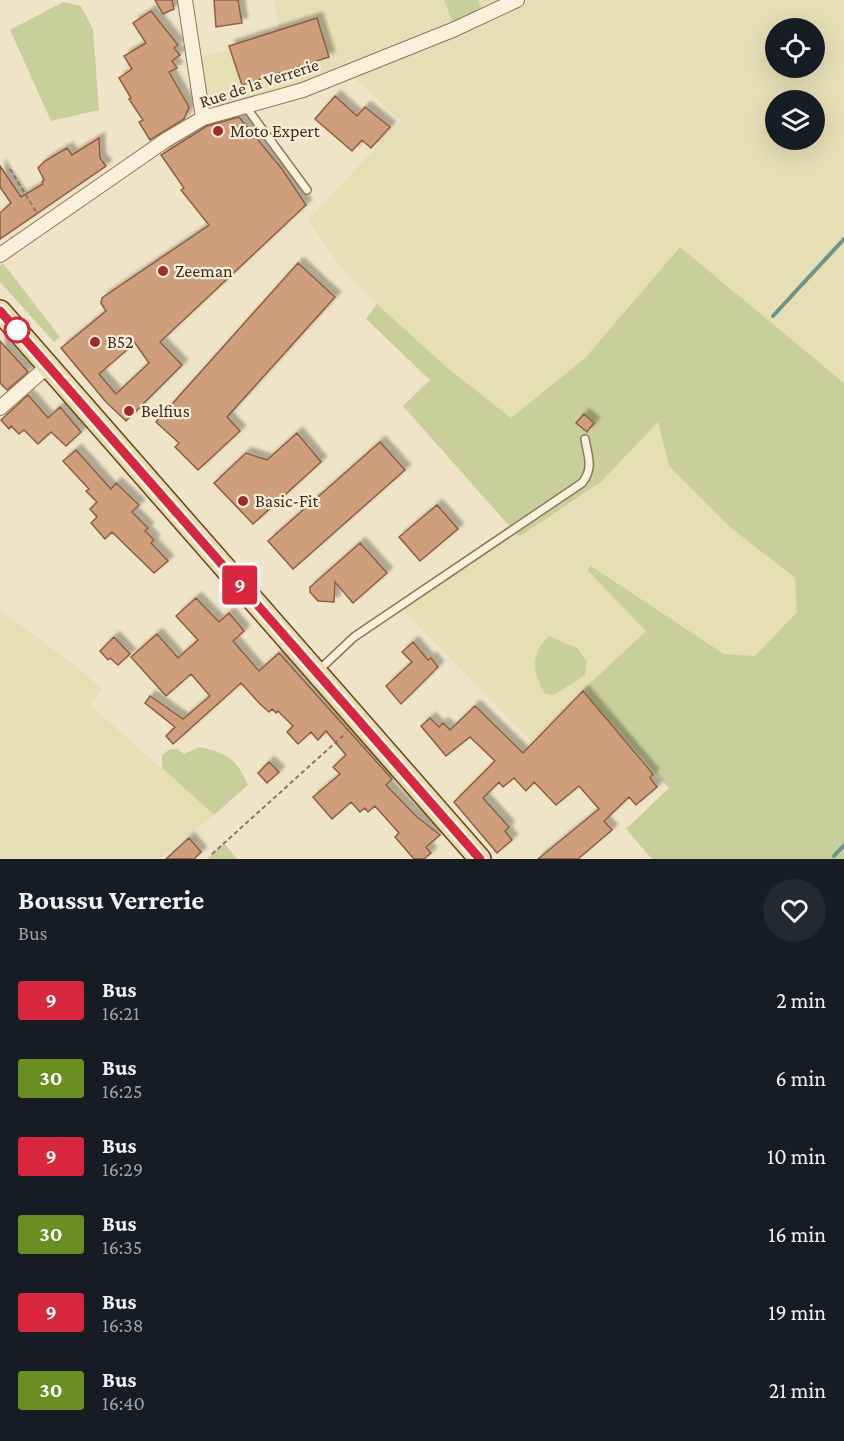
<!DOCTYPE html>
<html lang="en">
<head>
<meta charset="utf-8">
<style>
	:root { --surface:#171b24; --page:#242831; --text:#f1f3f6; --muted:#9ea1a6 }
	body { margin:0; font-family:"Crimson Pro",serif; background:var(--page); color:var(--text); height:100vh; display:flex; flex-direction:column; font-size:22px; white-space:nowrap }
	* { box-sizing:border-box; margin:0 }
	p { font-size:20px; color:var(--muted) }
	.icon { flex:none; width:33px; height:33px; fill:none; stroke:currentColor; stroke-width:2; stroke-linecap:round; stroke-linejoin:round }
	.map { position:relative; height:859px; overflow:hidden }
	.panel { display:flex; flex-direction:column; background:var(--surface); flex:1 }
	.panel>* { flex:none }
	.badge { padding:0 12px; border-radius:4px; font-size:21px; line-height:39px }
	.buttons { position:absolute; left:765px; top:18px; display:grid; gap:12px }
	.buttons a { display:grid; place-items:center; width:60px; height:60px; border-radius:50%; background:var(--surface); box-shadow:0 6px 24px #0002; font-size:30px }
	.map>.badge { position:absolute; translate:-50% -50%; box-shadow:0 0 0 3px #fff }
	.round { display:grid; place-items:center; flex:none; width:63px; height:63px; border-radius:32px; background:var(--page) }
	.head { display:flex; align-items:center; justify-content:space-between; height:102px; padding:0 18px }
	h1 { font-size:28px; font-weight:700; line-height:45px }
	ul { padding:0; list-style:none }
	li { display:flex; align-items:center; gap:18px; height:78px; padding:0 18px }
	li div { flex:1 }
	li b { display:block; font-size:22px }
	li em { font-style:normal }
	li .badge { min-width:66px; font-weight:700; text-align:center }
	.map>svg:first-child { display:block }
	.farmland { fill:#e6deb5; fill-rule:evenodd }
	.green { fill:#c9cf9b }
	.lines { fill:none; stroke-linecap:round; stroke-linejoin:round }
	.stream { stroke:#6f938a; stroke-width:4 }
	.building { fill:#cf9f7d; stroke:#8d5f41; stroke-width:1.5; fill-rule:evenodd; filter:url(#shadow) }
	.service-casing { stroke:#8d765c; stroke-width:10 }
	.minor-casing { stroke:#8d765c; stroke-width:16 }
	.primary-casing { stroke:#5b4430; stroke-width:24 }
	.path { stroke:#8d765c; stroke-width:2; stroke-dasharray:4.5 3; stroke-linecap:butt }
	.service { stroke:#faf1dc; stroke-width:7 }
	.minor { stroke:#faf1dc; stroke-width:14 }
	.primary { stroke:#f3d9a0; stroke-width:21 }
	.line-casing { stroke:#fff; stroke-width:14 }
	.line { stroke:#d7263d; stroke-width:9 }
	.poi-dot { fill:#9e2a2b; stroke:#f7eed8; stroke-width:2 }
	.stop-dot { fill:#fff; stroke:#d7263d; stroke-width:3 }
	.labels { text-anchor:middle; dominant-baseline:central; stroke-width:4.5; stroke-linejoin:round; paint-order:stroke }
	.street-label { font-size:18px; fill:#3d2e20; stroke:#f7eed8 }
	.poi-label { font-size:18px; fill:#3d2e20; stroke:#f7eed8; text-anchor:start }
</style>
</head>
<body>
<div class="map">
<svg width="844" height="859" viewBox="0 0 844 859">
	<defs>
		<filter id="shadow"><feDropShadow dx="5.5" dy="-5.5" stdDeviation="1.5" flood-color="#0004"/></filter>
	</defs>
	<rect width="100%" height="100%" fill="#f0e4c8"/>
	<!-- farmland -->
	<path class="farmland" d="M274,0H444L455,29L483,16L478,0H844V383L680,247L585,358L511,418L444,365L377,304L342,269L308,220L401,121L348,72L203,118L193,58L223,52L279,34ZM776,28H814V68H776ZM776,100H814V140H776Z
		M658,422L669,466L730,527L795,578L797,612L755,656L724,654L591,566L588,571L646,631L531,741L399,606L514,531L519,536L602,481Z
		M0,610L81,670L102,690L90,705L214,815L159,859H0Z"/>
	<!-- green -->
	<path class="green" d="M444,0H478L484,16L455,29Z
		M63,2L81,6L93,29L99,110L51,121L10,30Z
		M680,247L844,383V859H652L626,829L669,788L582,691L646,631L587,570L591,566L724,654L755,656L797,612L795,578L730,527L669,466L658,422L602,481L519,537L403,406L430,380L366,319L377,304L444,365L511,418L585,358Z
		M3,263L60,337L54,342L0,282V266Z
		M549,636L577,648L587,661L585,675L554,695L545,694C533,672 529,655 549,636Z
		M199,747C227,753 236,758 248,785L214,815L162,768V755L170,749H177L184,754Z
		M224,843L237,859H207Z"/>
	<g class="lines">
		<!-- stream -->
		<path class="stream" d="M773,316L844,239
			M834,856L844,845"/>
	</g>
	<!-- building -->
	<path class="building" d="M155,0H172L174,9L163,14Z
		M214,0H238L242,23L216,27Z
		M151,11L178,45L174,48L180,55L172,61L177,68L169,72L189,107L184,119L150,140L139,122L143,120L129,99L131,98L119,78L132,69L124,56L146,43L133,23Z
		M317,18L329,57L242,85L229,46Z
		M335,96L357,116L365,107L390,127L371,148L362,140L352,151L315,119Z
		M239,117L282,169L306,205L160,342L182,365L126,421L106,402L61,348L106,311L101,303L102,298L209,225L181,190L184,188L161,155L207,126ZM135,343L149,363L116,394L99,374Z
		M99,138L100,158L106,166L0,239V213L11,203L0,187V166L21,197L43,184L42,182L44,180L38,168L45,161L67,148L72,155Z
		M298,263L335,297L227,417L240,431L198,470L175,447L179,443L156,422Z
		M0,341L28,372L7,390L0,383Z
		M28,395L48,418L60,407L81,432L66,446L51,432L38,444L24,430L19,434L11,426L9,429L1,420Z
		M584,414L594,423L587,432L576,423Z
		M297,433L321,462L253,524L214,483L246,453L267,460Z
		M380,442L405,470L293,569L268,541Z
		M76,450L111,489L116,483L139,505L132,512L148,528L145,531L154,540L151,543L168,561L154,573L112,532L105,539L91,523L97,517L90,509L97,502L86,491L89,489L63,461Z
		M437,505L458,529L420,561L399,537Z
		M360,543L387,573L353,603L335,582L334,602L318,601L310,592V587Z
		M196,598L219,622L229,613L244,631L233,641L259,671L279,653L392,779L386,785L417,817L440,835L426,847L431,853L424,859H414L395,837L399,833L375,806L368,812L365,808L360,812L351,802L332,819L313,797L340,774L333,767L346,755L326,731L318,740L311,732L298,744L287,732L293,726L278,711L276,713L272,709L269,712L260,704L241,683L173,744L166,736L175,727L145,703L150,696L183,719L210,696L191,674L166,696L131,657L157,634L178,658L198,640L176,616Z
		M114,637L130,654L118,665L110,658L108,660L100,651Z
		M413,642L428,660L431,658L438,667L401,704L386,686L412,662L402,652Z
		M583,691L653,774L650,778L657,787L636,805L629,797L604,821L612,830L578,859H538L599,809L579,786L556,805L534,782L526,791L514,778L503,787L499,782L483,798L509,827L505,831L512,840L497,853L454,802L495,761L470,737L446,756L421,726L430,718L439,727L443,723L450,730L475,706L523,753Z
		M269,762L279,772L267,783L258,773Z
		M189,838L201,852L194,859H166Z"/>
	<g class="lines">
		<!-- service casing -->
		<g class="service-casing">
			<path id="service" d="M246,107L307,190
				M319,670L354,637L582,483C594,468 588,457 585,439"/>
		</g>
		<!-- minor casing -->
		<g class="minor-casing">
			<path id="minor" d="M185,0L203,118
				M0,255L166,140L203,118L303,90L455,29L517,0
				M0,408L48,366"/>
		</g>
		<!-- primary casing -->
		<g class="primary-casing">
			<path id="primary" d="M0,311L480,859"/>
		</g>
		<!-- path -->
		<path class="path" d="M10,169L37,213
			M212,854L346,733"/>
		<!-- service -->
		<use href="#service" class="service"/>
		<!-- minor -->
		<use href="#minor" class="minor"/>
		<!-- primary -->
		<use href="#primary" class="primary"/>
	</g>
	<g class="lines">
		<!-- line casing -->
		<g class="line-casing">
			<path id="line" d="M0,311L480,859"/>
		</g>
		<!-- line -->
		<use href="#line" class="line"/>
	</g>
	<!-- markers -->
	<g class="poi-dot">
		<circle cx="218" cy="131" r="6"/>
		<circle cx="163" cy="271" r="6"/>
		<circle cx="95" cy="342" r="6"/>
		<circle cx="129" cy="411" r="6"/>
		<circle cx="243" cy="501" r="6"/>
	</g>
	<circle class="stop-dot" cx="17" cy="330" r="12"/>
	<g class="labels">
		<!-- street labels -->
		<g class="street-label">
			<text transform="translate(259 83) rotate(-18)">Rue de la Verrerie</text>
		</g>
		<!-- poi labels -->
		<g class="poi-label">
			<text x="230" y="131">Moto Expert</text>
			<text x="175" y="271">Zeeman</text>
			<text x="107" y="342">B52</text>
			<text x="141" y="411">Belfius</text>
			<text x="255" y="501">Basic-Fit</text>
		</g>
	</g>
</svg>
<div class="buttons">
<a><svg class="icon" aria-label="locate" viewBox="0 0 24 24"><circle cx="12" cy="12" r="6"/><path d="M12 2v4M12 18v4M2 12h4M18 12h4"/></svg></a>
<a><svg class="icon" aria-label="layers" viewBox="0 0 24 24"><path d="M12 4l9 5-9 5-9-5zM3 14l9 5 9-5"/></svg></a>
</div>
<b class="badge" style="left:240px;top:585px;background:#d7263d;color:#fff">9</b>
</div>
<section class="panel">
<div class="head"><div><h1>Boussu Verrerie</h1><p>Bus</p></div><a class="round"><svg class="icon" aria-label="heart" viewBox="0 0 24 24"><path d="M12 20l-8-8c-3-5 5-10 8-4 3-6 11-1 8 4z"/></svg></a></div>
<ul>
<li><span class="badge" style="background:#d7263d;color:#fff">9</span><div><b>Bus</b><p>16:21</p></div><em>2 min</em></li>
<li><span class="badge" style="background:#6b8e23;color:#fff">30</span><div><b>Bus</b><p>16:25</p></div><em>6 min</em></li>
<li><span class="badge" style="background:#d7263d;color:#fff">9</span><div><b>Bus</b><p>16:29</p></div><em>10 min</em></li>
<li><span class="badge" style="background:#6b8e23;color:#fff">30</span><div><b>Bus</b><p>16:35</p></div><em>16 min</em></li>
<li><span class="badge" style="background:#d7263d;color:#fff">9</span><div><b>Bus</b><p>16:38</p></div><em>19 min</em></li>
<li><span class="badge" style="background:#6b8e23;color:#fff">30</span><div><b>Bus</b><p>16:40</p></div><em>21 min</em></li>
</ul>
</section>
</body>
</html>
